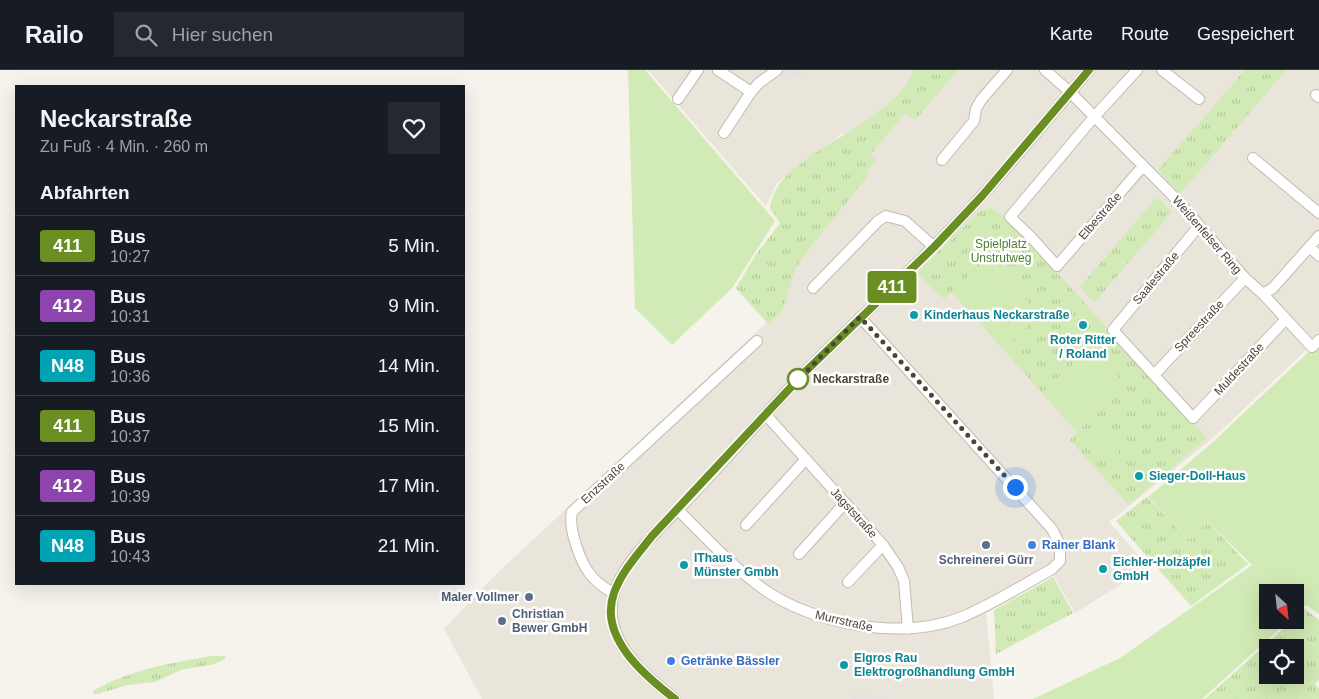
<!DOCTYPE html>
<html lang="de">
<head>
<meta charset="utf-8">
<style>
	:root { --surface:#171b24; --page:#242831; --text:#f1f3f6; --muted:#9ea1a6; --line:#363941 }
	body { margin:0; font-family:Arial,sans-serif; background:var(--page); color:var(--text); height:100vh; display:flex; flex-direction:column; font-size:19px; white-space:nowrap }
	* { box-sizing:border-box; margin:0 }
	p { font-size:16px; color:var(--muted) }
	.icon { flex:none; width:28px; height:28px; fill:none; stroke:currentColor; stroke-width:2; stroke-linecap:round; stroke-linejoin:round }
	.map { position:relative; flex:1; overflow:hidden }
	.panel { position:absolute; left:15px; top:15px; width:450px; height:500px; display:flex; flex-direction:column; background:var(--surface); border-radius:0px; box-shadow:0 5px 20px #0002 }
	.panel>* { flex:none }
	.badge { padding:0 10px; border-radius:4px; font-size:18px; line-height:32px }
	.needle { width:32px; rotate:153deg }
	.controls { position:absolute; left:1259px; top:514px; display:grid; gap:10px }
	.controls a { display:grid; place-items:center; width:45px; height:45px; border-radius:0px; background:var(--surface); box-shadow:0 5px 20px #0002; font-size:25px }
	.you { position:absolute; width:25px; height:25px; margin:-12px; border:4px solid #fff; border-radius:50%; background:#1a73e8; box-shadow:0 0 0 8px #1a73e833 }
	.map>.badge { position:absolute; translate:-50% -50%; box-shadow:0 0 0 2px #fff }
	h2 { padding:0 25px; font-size:19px; line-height:45px }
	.round { display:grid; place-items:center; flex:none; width:52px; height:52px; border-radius:0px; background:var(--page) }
	.summary { display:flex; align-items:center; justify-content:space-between; height:85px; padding:0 25px }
	h1 { font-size:24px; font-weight:600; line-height:38px }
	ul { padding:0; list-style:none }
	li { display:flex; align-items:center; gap:15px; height:60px; padding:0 25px; border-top:1px solid var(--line) }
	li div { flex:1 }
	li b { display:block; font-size:19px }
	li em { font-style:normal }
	li .badge { min-width:55px; font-weight:700; text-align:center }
	header { display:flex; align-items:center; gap:30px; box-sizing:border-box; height:70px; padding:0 25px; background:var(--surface); border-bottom:1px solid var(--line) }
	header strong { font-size:24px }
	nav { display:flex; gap:28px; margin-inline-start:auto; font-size:18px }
	.search { width:350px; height:45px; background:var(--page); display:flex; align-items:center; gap:12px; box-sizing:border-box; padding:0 18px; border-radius:0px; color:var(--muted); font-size:19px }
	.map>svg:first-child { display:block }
	.residential { fill:#eae5da }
	.grass { fill:url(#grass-tufts); fill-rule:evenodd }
	.garden { fill:#d2eab5 }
	.parking { fill:#e5e3e0 }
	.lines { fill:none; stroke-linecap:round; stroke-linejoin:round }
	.minor-casing { stroke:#c2bbae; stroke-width:12 }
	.minor { stroke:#fff; stroke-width:10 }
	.line-casing { stroke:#fff; stroke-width:11 }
	.line { stroke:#6b8e23; stroke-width:8 }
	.walk { stroke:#4b4439; stroke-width:5; stroke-dasharray:0 9 }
	.culture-dot { fill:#0f9aa8; stroke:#fff; stroke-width:2 }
	.stop-dot { fill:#fff; stroke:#6b8e23; stroke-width:2.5 }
	.service-dot { fill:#5c6f8a; stroke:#fff; stroke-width:2 }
	.shop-dot { fill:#3f7fe0; stroke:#fff; stroke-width:2 }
	.labels { text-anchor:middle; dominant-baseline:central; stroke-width:5; stroke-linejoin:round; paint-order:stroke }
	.street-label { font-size:12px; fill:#4b4439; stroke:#fff }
	.park-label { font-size:12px; fill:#4a7f2a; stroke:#fff }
	.culture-label { font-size:12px; font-weight:bold; fill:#0d838f; stroke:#fff; text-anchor:start }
	.stop-label { font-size:12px; font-weight:bold; fill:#4b4439; stroke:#fff; text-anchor:start }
	.shop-label { font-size:12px; font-weight:bold; fill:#366cbe; stroke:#fff; text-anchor:start }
	.service-label { font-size:12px; font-weight:bold; fill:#4e5e75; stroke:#fff }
</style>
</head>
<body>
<header>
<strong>Railo</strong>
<div class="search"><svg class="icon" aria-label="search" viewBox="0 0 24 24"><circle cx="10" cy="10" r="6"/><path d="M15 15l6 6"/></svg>Hier suchen</div>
<nav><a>Karte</a><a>Route</a><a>Gespeichert</a></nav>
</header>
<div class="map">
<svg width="1319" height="629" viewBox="0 0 1319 629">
	<defs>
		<pattern id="grass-tufts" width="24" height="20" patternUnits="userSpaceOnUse" patternTransform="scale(1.25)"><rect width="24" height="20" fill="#d2eab5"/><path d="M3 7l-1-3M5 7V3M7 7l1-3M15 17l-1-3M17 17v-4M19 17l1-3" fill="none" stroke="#b6ca9c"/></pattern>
	</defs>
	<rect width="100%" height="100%" fill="#f6f3ec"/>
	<!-- residential -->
	<path class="residential" d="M648,0H1319V268L1213,368L1109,452L1149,497L1075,543L1053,505L986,542L994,629H482L444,559L495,505L767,252L769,255L783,240L795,200L813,174L869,105L866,102L875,91L843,63L777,113L766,136Z"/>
	<!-- grass -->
	<path class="grass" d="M914,0H958L915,50L905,43L870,85L876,90L866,102L869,105L813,174L795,200L783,240L769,255L736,218L755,186L780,153L770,139C775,81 891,60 914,0Z
		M1245,0H1286L1180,124L1158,100Z
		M1157,127L1172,142L1094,233L1080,217Z
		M992,138L1015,156L1207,368L1129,435L1070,370L1077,362L1127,316L1091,278L1042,323L1003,279L1040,245L987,189L944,229L917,203L981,140Z
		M1147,427L1189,470L1208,452L1248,494L1191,536L1116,451Z
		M1053,507L1073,543L996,584L994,540Z
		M1305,539L1319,550V610L1315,614L1319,619V629H1205L1293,550H1295V548ZM1268,578H1295V605H1268Z
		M211,586H226L225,589L215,594L181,600L155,612L127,615L98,624H93V621C129,600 171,593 211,586Z"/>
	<!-- garden -->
	<path class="garden" d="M628,0H645L775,151L732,218L672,275L635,238Z
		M986,189L1040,245L1003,279L951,222Z
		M1319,272V544L1306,535L1295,544V522H1268V550H1289L1202,629H1033L1120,588L1252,495L1208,452L1189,470L1148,427L1212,373Z
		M1091,278L1127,316L1077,362L1042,323Z
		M1103,363L1119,383L1106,394L1089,374Z"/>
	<!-- parking -->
	<path class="parking" d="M686,0H696L680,23L673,19Z
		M789,0H801L802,3L784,11L781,4Z
		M852,623L887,628V629H851Z"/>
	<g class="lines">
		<!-- minor casing -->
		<g class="minor-casing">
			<path id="minor" d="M718,0L751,22L724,63
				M1045,0L1070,22L1178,131L1245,208L1263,224L1273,218L1319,166
				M1137,0L1094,47L1010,147L1031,167L1057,196L1143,96
				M1162,0L1199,29
				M751,22L759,13L777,0
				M1316,25L1319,27
				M678,29L698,0
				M1253,88L1319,143
				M942,90L974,51L976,39L981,30L1007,0
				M1198,157L1113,260L1193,348L1286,249
				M1310,177L1319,186
				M813,218L878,151L886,146L905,151L934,177
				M1263,224L1312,277L1319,270
				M1154,305L1245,208
				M766,345L883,475L898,497L904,511L908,559
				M678,440C705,467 731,495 762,518C813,555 903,571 962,547C993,534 1023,515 1052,499L1060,491V475L1052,459L860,247
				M746,455L806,389
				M799,484L845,433
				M848,512L883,475
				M614,524C605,518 596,513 590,504C580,492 568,457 572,442L757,271
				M675,629C644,604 604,572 613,527C621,491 671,448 695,422C733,382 768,340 806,301C848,259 892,219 933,177C989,122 1038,60 1089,0"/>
		</g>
		<!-- minor -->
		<use href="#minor" class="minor"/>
	</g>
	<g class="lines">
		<!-- line casing -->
		<g class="line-casing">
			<path id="line" d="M675,629C645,606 598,567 614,523C622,501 638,484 652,466L807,300L934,177L982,126L1089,0"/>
		</g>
		<!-- line -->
		<use href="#line" class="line"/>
		<!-- walk -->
		<path class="walk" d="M798,309L797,311L860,247L1015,417"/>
	</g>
	<!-- markers -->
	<g class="culture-dot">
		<circle cx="914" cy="245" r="5"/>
		<circle cx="1083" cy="255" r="5"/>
		<circle cx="1139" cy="406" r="5"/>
		<circle cx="684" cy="495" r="5"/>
		<circle cx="1103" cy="499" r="5"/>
		<circle cx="844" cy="595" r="5"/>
	</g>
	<circle class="stop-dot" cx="798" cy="309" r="10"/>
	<g class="service-dot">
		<circle cx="986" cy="475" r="5"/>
		<circle cx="529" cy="527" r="5"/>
		<circle cx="502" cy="551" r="5"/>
	</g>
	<g class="shop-dot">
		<circle cx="1032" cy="475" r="5"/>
		<circle cx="671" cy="591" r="5"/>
	</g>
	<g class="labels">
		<!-- street labels -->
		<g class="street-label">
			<text transform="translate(1100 146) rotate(-49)">Elbestraße</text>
			<text transform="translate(1207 165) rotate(49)">Weißenfelser Ring</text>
			<text transform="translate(1156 208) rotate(-50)">Saalestraße</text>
			<text transform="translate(1199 256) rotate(-47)">Spreestraße</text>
			<text transform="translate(1239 299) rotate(-47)">Muldestraße</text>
			<text transform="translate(603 413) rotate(-43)">Enzstraße</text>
			<text transform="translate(854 443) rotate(48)">Jagststraße</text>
			<text transform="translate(844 551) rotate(13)">Murrstraße</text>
		</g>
		<!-- park labels -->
		<g class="park-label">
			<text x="1001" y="174">Spielplatz<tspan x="1001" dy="14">Unstrutweg</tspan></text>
		</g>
		<!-- culture labels -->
		<g class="culture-label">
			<text x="924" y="245">Kinderhaus Neckarstraße</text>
			<text x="1083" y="270" text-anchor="middle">Roter Ritter<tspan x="1083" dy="14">/ Roland</tspan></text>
			<text x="1149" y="406">Sieger-Doll-Haus</text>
			<text x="694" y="488">IThaus<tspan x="694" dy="14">Münster Gmbh</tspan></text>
			<text x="1113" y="492">Eichler-Holzäpfel<tspan x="1113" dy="14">GmbH</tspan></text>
			<text x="854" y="588">Elgros Rau<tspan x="854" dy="14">Elektrogroßhandlung GmbH</tspan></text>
		</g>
		<!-- stop labels -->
		<g class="stop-label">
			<text x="813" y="309">Neckarstraße</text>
		</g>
		<!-- shop labels -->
		<g class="shop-label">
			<text x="1042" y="475">Rainer Blank</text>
			<text x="681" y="591">Getränke Bässler</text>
		</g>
		<!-- service labels -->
		<g class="service-label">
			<text x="986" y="490">Schreinerei Gürr</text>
			<text x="519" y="527" text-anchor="end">Maler Vollmer</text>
			<text x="512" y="544" text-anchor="start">Christian<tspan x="512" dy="14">Bewer GmbH</tspan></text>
		</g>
	</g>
</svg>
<div class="controls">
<a><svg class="needle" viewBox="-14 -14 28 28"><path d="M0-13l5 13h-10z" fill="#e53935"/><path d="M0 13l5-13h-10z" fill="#9ea1a6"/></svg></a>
<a><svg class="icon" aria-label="locate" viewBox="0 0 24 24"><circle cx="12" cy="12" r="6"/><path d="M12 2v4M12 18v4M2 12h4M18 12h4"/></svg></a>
</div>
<div class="you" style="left:1015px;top:417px"></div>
<b class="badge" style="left:892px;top:217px;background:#6b8e23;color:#fff">411</b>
<section class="panel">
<div class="summary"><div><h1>Neckarstraße</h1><p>Zu Fuß · 4 Min. · 260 m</p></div><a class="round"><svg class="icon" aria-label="heart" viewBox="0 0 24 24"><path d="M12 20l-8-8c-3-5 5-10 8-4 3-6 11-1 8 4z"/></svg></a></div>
<h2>Abfahrten</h2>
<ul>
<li><span class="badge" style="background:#6b8e23;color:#fff">411</span><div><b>Bus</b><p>10:27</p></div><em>5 Min.</em></li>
<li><span class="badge" style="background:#8e44ad;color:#fff">412</span><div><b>Bus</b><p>10:31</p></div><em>9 Min.</em></li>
<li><span class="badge" style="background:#00a3b4;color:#fff">N48</span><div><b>Bus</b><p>10:36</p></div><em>14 Min.</em></li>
<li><span class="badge" style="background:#6b8e23;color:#fff">411</span><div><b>Bus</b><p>10:37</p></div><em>15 Min.</em></li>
<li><span class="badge" style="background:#8e44ad;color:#fff">412</span><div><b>Bus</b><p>10:39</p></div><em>17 Min.</em></li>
<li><span class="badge" style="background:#00a3b4;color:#fff">N48</span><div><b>Bus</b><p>10:43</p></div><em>21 Min.</em></li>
</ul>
</section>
</div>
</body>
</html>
